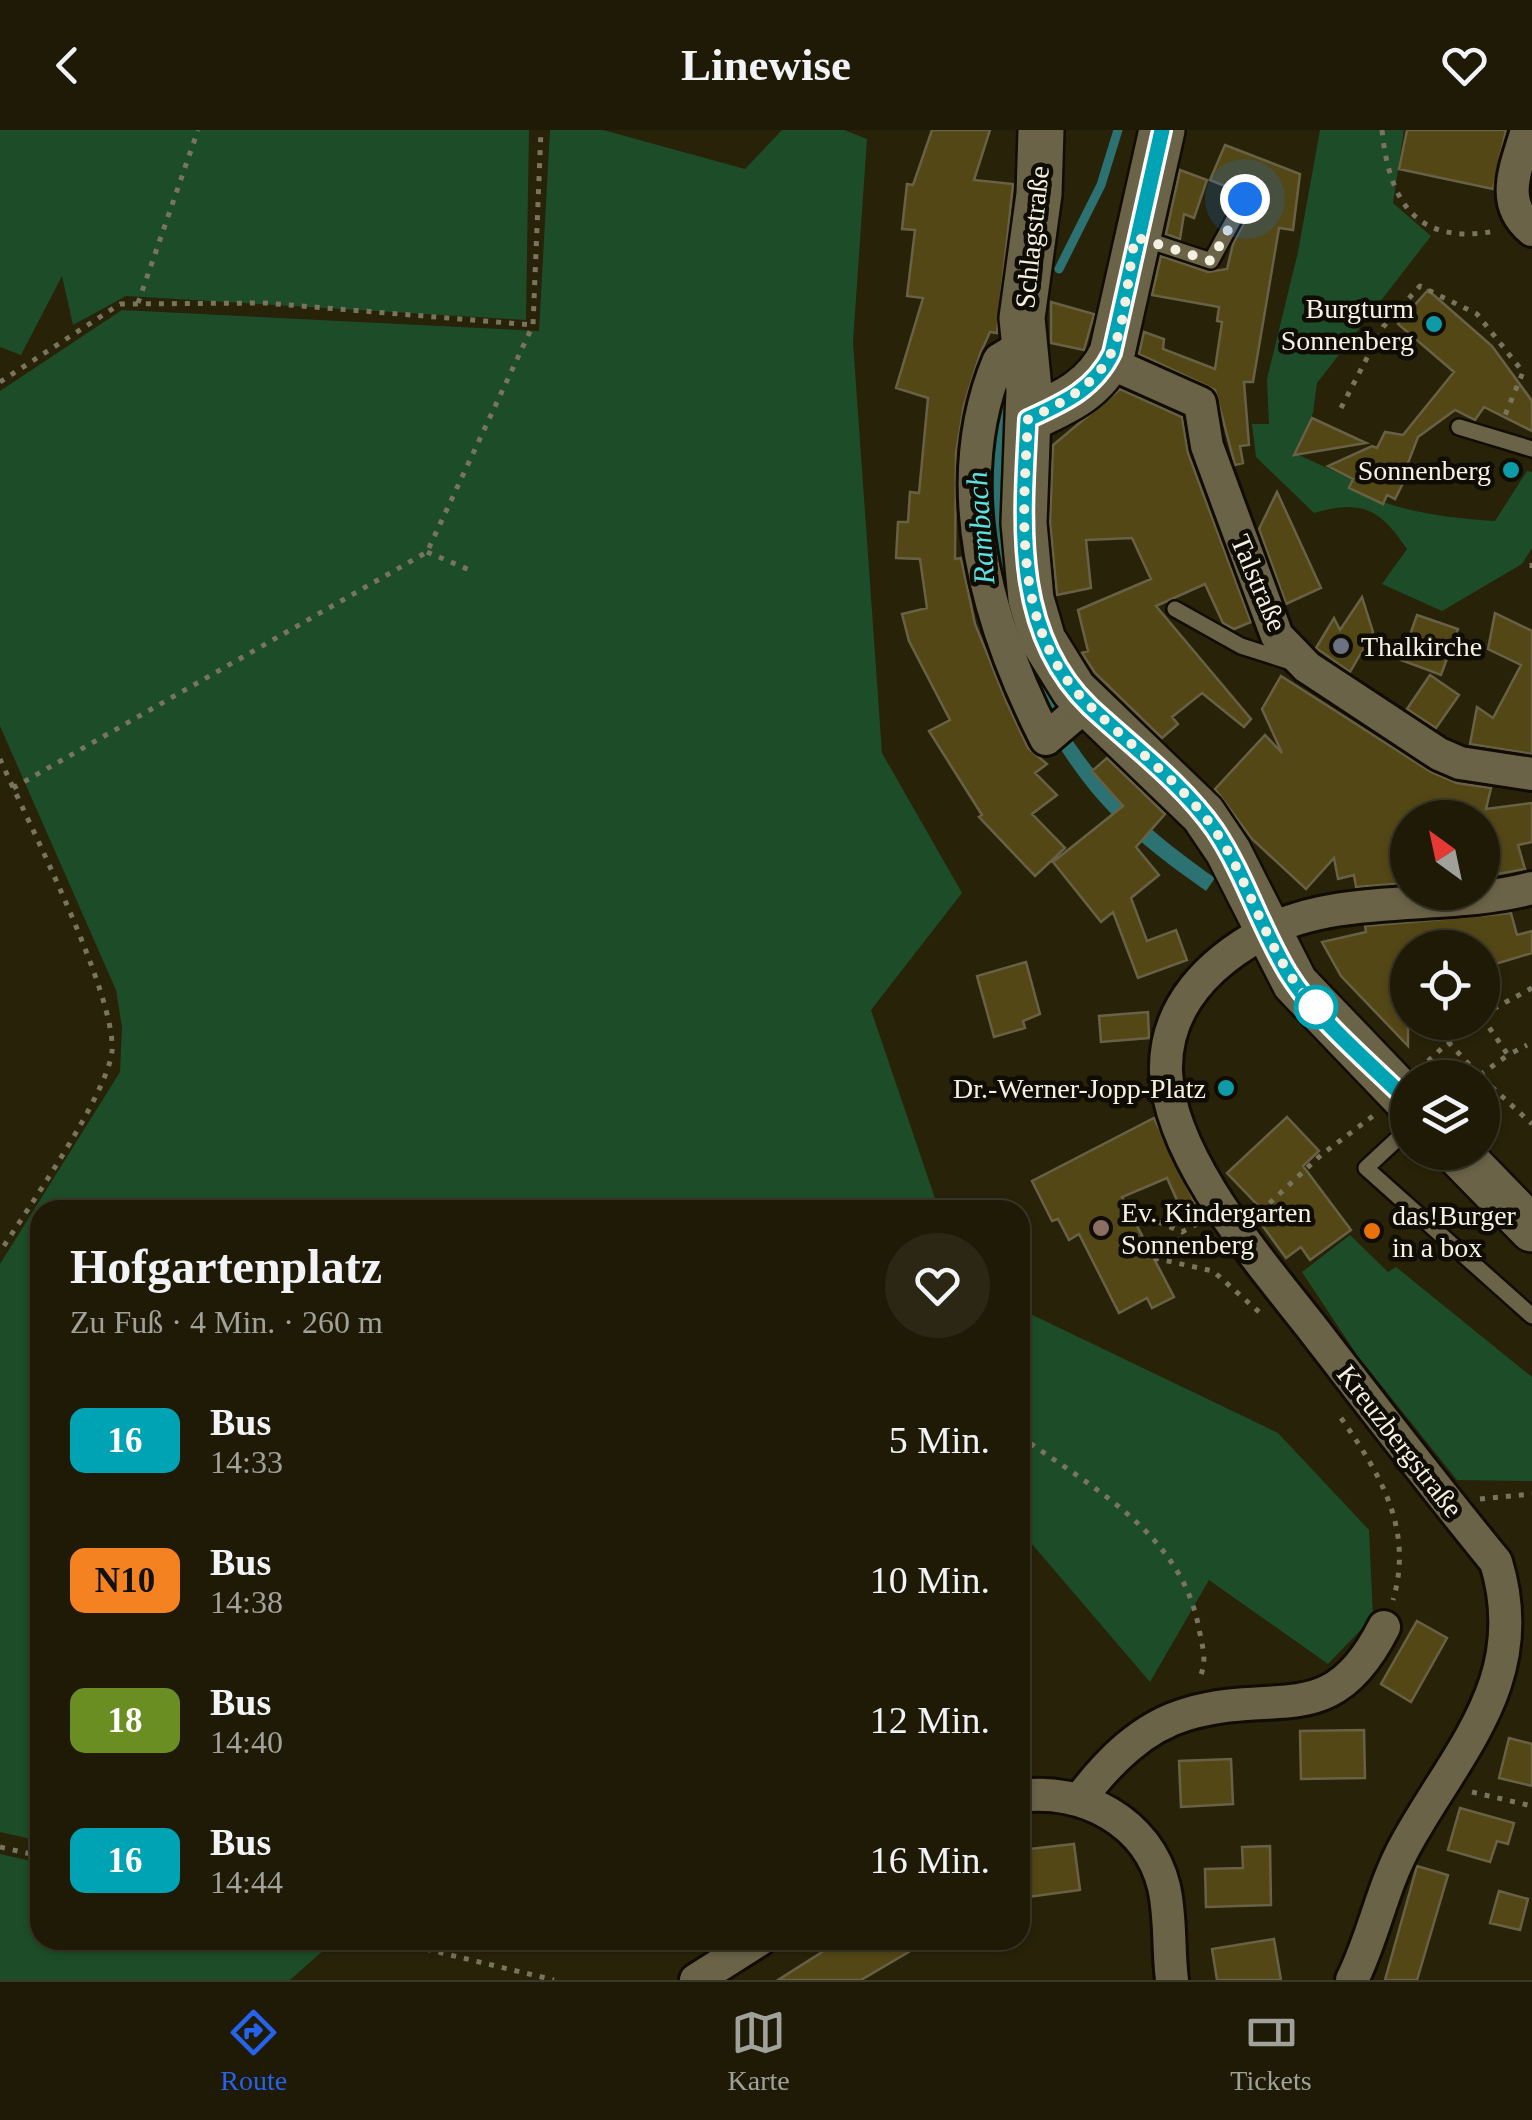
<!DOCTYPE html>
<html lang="de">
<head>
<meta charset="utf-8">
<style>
	:root { --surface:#1e1a06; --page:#2b2714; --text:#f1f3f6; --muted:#a1a19b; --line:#3c3828; --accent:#2563eb }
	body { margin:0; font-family:Georgia,serif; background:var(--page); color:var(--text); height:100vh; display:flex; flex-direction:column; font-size:38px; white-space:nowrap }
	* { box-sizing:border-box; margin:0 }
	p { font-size:32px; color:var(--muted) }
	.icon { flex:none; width:55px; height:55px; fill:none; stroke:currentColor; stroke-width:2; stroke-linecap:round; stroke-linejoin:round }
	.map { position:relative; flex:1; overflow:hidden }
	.sheet { position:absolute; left:30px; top:1070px; width:1000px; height:750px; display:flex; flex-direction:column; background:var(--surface); border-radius:30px; box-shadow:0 2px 8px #0004,0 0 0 2px var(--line) }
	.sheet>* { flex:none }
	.badge { padding:0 20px; border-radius:15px; font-size:35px; line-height:65px }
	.needle { width:65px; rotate:327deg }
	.fabs { position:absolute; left:1390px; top:670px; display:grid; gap:20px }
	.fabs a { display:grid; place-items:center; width:110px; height:110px; border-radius:50%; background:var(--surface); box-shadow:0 2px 8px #0004,0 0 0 2px var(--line); font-size:50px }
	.you { position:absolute; width:50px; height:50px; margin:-25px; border:8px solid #fff; border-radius:50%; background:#1a73e8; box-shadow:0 0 0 15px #1a73e833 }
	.map>.badge { position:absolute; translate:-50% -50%; box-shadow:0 0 0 5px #fff }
	.round { display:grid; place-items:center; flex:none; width:105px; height:105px; border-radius:52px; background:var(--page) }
	.head { display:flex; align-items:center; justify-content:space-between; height:170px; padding:0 40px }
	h1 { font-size:48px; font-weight:700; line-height:75px }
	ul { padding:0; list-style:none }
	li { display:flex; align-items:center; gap:30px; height:140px; padding:0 40px }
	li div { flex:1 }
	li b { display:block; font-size:38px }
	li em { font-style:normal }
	li .badge { min-width:110px; font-weight:700; text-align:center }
	header { display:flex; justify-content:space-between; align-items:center; height:130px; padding:0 40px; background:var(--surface); font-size:45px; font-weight:700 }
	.dock { display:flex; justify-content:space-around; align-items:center; height:140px; border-top:2px solid var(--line); background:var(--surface); font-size:28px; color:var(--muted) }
	.dock a { display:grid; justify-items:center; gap:5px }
	.dock .on { color:var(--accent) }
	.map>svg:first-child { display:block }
	.green { fill:#1c4d28 }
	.water { fill:#2c7272 }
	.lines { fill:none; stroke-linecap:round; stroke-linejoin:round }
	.stream { stroke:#2c7272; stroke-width:9 }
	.building { fill:#534716; stroke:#686146; stroke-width:2.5 }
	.lane-casing { stroke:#110b00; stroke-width:20 }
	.street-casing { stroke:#110b00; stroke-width:38 }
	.secondary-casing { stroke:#110b00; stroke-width:50 }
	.path { stroke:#79745e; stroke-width:5; stroke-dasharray:5 8; stroke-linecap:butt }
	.lane { stroke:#6a6348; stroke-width:15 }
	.street { stroke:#6a6348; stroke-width:32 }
	.secondary { stroke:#6a6348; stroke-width:45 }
	.line-casing { stroke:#fff; stroke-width:22 }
	.line { stroke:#00a3b4; stroke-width:15 }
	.walk { stroke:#f5f1e2; stroke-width:10; stroke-dasharray:0 18 }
	.culture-dot { fill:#0f9aa8; stroke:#0f0c03; stroke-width:4 }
	.worship-dot { fill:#6b7280; stroke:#0f0c03; stroke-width:4 }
	.stop-dot { fill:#fff; stroke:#00a3b4; stroke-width:5 }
	.education-dot { fill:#8d6e63; stroke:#0f0c03; stroke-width:4 }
	.food-dot { fill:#e8710a; stroke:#0f0c03; stroke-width:4 }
	.labels { text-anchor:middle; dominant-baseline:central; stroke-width:9; stroke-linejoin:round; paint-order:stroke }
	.street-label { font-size:28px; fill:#f5f1e2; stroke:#0f0c03 }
	.poi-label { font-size:28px; fill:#f5f1e2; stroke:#0f0c03; text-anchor:end }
	.water-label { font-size:30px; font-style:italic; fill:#5be1e2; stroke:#0f0c03 }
</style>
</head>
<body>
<header><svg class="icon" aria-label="back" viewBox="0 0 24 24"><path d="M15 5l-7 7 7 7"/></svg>Linewise<svg class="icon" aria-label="heart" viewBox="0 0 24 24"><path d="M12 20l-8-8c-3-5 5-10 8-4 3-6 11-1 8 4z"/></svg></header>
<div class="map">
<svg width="1532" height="1850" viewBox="0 0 1532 1850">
	<rect width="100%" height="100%" fill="#282208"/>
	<!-- green -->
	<path class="green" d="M0,0H529L526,190L126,166L73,195L62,146L21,225L0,217Z
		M550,0H603L745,39L782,0H844L867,9L853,212L882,623L962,763L871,880L939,1080H40V1711L0,1702V1134L120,942L122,897L116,860L0,596V261L122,180L539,201Z
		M1320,0H1404L1393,73L1431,106L1317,253L1313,283L1294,323L1352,349L1349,358C1395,381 1444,388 1495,391L1527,341L1532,342V418L1522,434L1442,481L1382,454L1407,419C1380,379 1362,369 1314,383L1256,327L1252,294H1269L1267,249L1298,122Z
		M1350,1105L1388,1142L1396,1137L1532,1247V1351L1457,1350L1357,1225L1302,1142Z
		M1020,1179L1278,1303L1369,1400L1373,1487L1328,1534L1209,1450L1150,1552L1020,1400Z
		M0,1724L40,1733V1810H335L290,1850H0Z"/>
	<!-- water -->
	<path class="water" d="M998,258L1015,262L1027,512L1059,584L1043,593L1013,521L983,361Z
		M1071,608C1110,668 1157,707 1215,748L1206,761C1145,718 1101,683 1060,618Z"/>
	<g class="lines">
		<!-- stream -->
		<path class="stream" d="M1059,139L1101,55L1118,0"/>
	</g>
	<!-- building -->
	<path class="building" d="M932,0H990L974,50L1013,54L997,203L990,202L980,224L964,275L956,323L955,429L961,428L975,494L1007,573L1028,618L1047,634L1035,643L1057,665L1032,684L1065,718L1035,746L979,687L982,685L929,601L950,590L909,511L902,484L927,478L920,429L896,428L898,392H908L910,362L919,363L928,268L896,258L923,168L907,166L915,100L902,99L907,54L913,55Z
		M1407,0H1506L1493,59L1399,39Z
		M1225,15L1300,44L1293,100L1279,98L1253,252H1244L1249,315L1240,316L1243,333L1235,335L1215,260L1139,224L1144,202L1164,209L1163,219L1215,239L1222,192L1217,191L1219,177L1152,165L1161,126L1208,142L1227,139L1233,114L1256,70L1250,59L1237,61L1210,50Z
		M1180,40L1207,50L1194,88L1184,84L1180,109L1166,104Z
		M1428,160L1492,216L1532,271V301L1484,277L1475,290L1455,280L1418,307L1408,333L1412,335L1395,369L1387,365L1383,374L1349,358L1353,349L1328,336L1372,316L1377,318L1385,302L1403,305L1454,242L1398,194Z
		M1051,172L1094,184L1084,220L1051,213Z
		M1120,259L1182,287L1188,323L1251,492L1234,499L1223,493L1205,454L1156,476L1251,589L1244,597L1202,563L1172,587L1178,594L1162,608L1095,543L1082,523L1088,521L1078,480L1151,449L1132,408L1086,410L1091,458L1057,465L1050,392L1053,315Z
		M1312,288L1366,313L1294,325Z
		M1277,362L1321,458L1286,474L1259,399Z
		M1362,467L1373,502L1350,542L1316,518L1334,488L1340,500Z
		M1495,483L1532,501V624L1470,614L1477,577L1493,588L1521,535L1488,519Z
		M1417,485L1458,499L1441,545L1401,530Z
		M1430,545L1459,565L1436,598L1407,579Z
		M1281,546L1431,642L1457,653L1491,658L1486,679L1532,673V712L1518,715L1525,739L1482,747V688H1408V753L1356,757L1354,745L1338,749L1334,728L1306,759L1252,709L1215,659L1265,605L1282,623L1262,579Z
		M1107,628L1165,684L1136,717L1159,745L1131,768L1147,811L1176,800L1187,830L1138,848L1113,782L1101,792L1053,732L1123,676L1092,641Z
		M1511,783L1517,805L1532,801V823L1482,838V818H1408V916L1341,846L1322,812L1366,802L1365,796Z
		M1026,832L1040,884L1023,891L1025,898L994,907L977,846Z
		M1148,882L1149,908L1101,912L1099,886Z
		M1287,987L1319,1021L1303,1036L1351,1100L1310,1130L1301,1117L1286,1128L1262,1095L1271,1089L1227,1043Z
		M1154,988L1195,1073L1181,1079L1167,1048L1122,1067L1174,1167L1152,1178L1147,1168L1119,1183L1079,1104L1069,1110L1058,1089L1052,1091L1032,1051Z
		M1417,1491L1447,1508L1411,1572L1381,1554Z
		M1364,1600L1365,1648L1301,1649L1300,1601Z
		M1509,1608L1532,1614V1656L1499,1648Z
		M1231,1629L1233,1674L1181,1677L1179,1631Z
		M1460,1678L1514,1693L1508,1714L1497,1711L1490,1732L1448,1720Z
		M1074,1714L1080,1760L1020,1768V1720Z
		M1270,1716L1271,1775L1206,1777L1205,1739L1243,1738L1242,1717Z
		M1417,1736L1448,1745L1417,1850H1385Z
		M1499,1761L1528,1769L1520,1800L1490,1793Z
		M1274,1809L1281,1850H1217L1212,1819Z
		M841,1810H929L861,1850H778Z"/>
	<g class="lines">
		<!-- lane casing -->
		<g class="lane-casing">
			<path id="lane" d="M1144,109L1211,131L1245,69
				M1459,297L1532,319
				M1175,479L1241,516L1294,533
				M1408,999L1366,1038L1532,1186"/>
		</g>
		<!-- street casing -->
		<g class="street-casing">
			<path id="street" d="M1527,0C1517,36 1498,72 1532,100
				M1024,215L999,230C946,356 987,493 1046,609L1087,574
				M1108,232L1200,273L1207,316L1277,506L1307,537L1439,624L1460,633L1532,644
				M1020,1666C1083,1658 1148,1691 1164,1757C1171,1787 1168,1819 1172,1850
				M1080,1669C1108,1632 1142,1597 1187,1584C1279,1557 1331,1602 1384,1497
				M696,1850L759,1810
				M1352,1850C1374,1806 1382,1757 1406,1714C1458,1620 1532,1549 1496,1432C1437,1360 1380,1286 1323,1212C1270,1142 1170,1034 1166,942C1164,876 1211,831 1265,802C1342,762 1448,781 1532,758"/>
		</g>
		<!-- secondary casing -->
		<g class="secondary-casing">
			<path id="secondary" d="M1041,0L1039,64L1022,188L1029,260L1024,393L1031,469L1043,510L1074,560L1203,684L1228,721L1295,853L1408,971
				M1028,289C1063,273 1095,260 1112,223L1162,0
				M1457,1022L1532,1099"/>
		</g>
		<!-- path -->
		<path class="path" d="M1382,0C1389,72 1417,116 1495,101
			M138,173L198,0
			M0,252L120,174L265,173L533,195
			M1341,278L1383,197L1420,156L1477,184L1523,242L1503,290
			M427,422L472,441
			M1532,433V438
			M0,629C27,690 116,864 112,921C108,964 26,1081 0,1122
			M13,658L427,422L533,195L541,0
			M1482,885L1532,858
			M1482,887L1508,925L1527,915
			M1448,912L1482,948
			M1428,931L1471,892
			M1480,945L1508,925
			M1482,948L1532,994
			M1260,1082L1321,1025L1373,986
			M1133,1088L1145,1086L1182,1102L1199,1093
			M1154,1128L1213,1141L1259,1182
			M1341,1288C1380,1344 1414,1399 1393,1470
			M1020,1306C1091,1357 1182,1404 1199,1499C1203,1519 1208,1533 1198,1551
			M1480,1369L1532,1364
			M1472,1662L1532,1676
			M0,1717L40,1726
			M388,1810L554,1850"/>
		<!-- lane -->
		<use href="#lane" class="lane"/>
		<!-- street -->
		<use href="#street" class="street"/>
		<!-- secondary -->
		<use href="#secondary" class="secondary"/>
	</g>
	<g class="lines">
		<!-- line casing -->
		<g class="line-casing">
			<path id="line" d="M1162,0L1112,223C1094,260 1063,273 1028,289C1023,389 1011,501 1090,577C1132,616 1182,653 1215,700C1245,745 1260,797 1288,843C1318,891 1368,931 1408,971"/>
		</g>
		<!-- line -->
		<use href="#line" class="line"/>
		<!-- walk -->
		<path class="walk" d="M1245,69L1211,131L1135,107C1118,208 1129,244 1028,289C1023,389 1011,501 1090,576C1131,616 1181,652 1214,699C1253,755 1267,829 1316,877"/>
	</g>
	<!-- markers -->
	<g class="culture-dot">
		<circle cx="1434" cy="194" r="10"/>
		<circle cx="1511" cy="340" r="10"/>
		<circle cx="1226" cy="958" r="10"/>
	</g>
	<circle class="worship-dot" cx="1341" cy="516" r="10"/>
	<circle class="stop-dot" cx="1316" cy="877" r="20"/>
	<circle class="education-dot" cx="1101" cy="1098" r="10"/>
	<circle class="food-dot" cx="1372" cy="1101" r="10"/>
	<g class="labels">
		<!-- street labels -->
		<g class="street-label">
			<text transform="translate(1032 107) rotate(-84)">Schlagstraße</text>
			<text transform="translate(1259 453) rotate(67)">Talstraße</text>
			<text transform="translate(1400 1311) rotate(52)">Kreuzbergstraße</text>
		</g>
		<!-- poi labels -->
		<g class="poi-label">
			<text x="1414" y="178">Burgturm<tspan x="1414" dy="32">Sonnenberg</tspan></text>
			<text x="1491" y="340">Sonnenberg</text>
			<text x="1361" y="516" text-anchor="start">Thalkirche</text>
			<text x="1206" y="958">Dr.-Werner-Jopp-Platz</text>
			<text x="1121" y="1082" text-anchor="start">Ev. Kindergarten<tspan x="1121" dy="32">Sonnenberg</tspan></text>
			<text x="1392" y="1085" text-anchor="start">das!Burger<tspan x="1392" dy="32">in a box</tspan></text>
		</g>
		<!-- water labels -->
		<g class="water-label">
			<text transform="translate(980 398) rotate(-94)">Rambach</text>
		</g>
	</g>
</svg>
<div class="fabs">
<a><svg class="needle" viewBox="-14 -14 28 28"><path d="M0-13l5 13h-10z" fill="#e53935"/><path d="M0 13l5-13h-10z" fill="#a1a19b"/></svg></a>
<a><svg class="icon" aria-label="locate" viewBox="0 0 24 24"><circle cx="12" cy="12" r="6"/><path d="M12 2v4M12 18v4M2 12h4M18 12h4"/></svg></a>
<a><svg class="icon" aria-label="layers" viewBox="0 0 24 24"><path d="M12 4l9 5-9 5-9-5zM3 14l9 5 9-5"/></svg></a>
</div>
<div class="you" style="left:1245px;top:69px"></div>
<section class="sheet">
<div class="head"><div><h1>Hofgartenplatz</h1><p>Zu Fuß · 4 Min. · 260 m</p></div><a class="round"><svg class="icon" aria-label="heart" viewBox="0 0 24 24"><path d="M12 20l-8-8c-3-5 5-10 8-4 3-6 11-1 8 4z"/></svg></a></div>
<ul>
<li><span class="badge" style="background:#00a3b4;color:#fff">16</span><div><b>Bus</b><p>14:33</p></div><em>5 Min.</em></li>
<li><span class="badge" style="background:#f58220;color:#111">N10</span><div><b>Bus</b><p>14:38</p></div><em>10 Min.</em></li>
<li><span class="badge" style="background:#6b8e23;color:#fff">18</span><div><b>Bus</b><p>14:40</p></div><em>12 Min.</em></li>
<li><span class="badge" style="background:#00a3b4;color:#fff">16</span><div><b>Bus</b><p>14:44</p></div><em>16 Min.</em></li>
</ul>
</section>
</div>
<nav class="dock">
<a class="on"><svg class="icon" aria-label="directions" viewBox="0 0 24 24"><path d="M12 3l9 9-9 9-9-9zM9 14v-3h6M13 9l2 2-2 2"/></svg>Route</a>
<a><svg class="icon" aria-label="map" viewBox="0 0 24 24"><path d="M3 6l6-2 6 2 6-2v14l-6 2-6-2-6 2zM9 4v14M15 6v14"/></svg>Karte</a>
<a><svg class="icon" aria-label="tickets" viewBox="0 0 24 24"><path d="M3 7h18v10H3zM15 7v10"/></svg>Tickets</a>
</nav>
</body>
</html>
